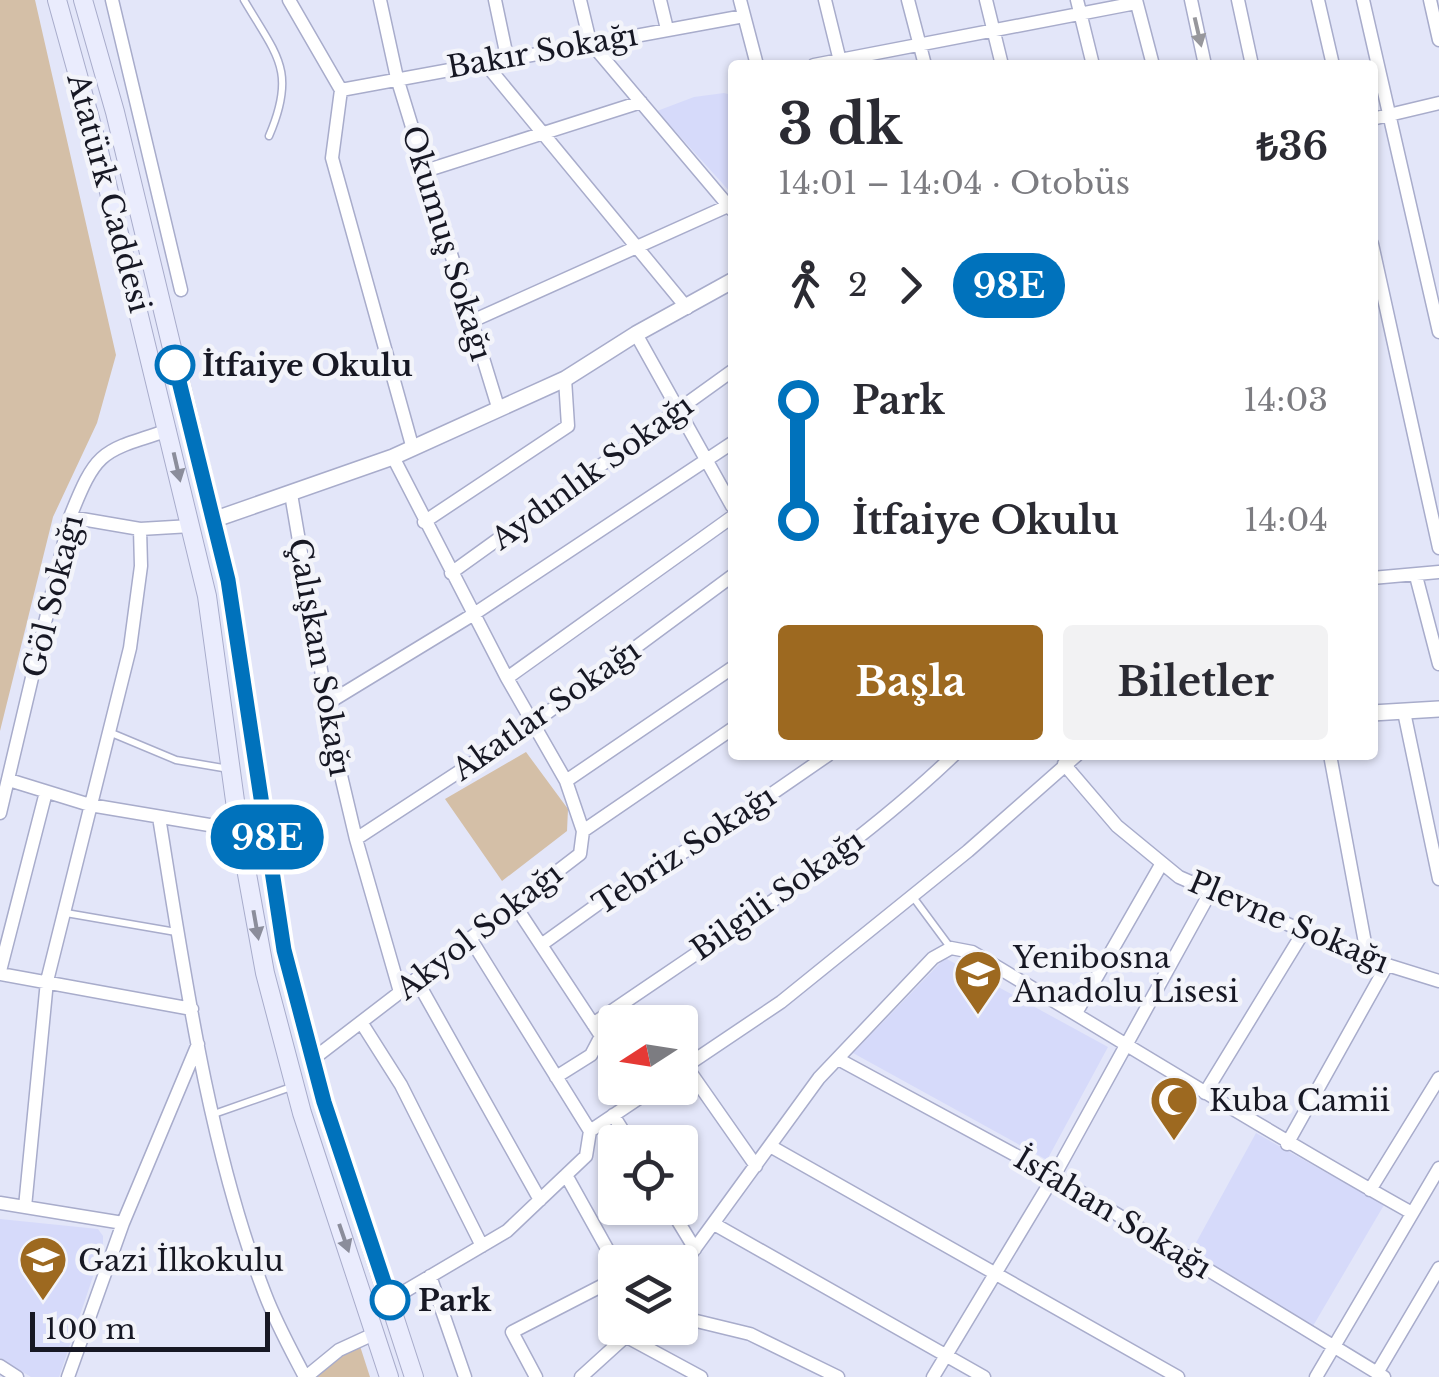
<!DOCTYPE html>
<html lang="tr">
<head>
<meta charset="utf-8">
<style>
	:root { --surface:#fff; --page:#f2f2f3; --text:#2b2b33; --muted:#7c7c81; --accent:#9d6920 }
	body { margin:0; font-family:"Libre Baskerville",serif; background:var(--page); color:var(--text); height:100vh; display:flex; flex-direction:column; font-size:38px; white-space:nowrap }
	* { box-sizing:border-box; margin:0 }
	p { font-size:32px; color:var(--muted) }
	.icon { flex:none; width:55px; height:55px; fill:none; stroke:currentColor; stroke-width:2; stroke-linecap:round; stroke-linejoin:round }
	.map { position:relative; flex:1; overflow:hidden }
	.details { position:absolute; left:728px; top:60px; width:650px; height:700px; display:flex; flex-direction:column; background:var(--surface); border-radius:10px; box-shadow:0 2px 8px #0004 }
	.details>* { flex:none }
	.badge { padding:0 20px; border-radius:32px; font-size:35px; line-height:65px }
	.needle { width:65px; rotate:258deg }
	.fabs { position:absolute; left:598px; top:1005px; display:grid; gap:20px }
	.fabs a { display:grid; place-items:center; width:100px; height:100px; border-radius:10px; background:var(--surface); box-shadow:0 2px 8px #0004; font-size:50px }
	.scale { position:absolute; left:30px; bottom:25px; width:240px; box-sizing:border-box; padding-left:10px; border:5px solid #171824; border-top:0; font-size:28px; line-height:35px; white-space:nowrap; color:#171824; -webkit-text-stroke:8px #f3f4fa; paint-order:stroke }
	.map>.badge { position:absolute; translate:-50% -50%; box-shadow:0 0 0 5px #fff }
	.legs { display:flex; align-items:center; gap:15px; height:110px; padding:0 50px; font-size:32px }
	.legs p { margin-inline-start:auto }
	.overview { display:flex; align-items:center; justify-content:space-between; height:170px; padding:0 50px }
	h1 { font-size:55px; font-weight:700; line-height:75px }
	.cta { display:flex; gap:20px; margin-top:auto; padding:20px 50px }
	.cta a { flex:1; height:115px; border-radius:10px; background:var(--accent); color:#fff; font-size:40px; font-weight:700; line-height:115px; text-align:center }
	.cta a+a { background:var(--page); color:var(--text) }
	ul { padding:0 50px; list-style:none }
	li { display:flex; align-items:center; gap:35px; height:120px; font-size:38px }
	li i { display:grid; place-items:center; width:15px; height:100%; margin:0 12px; background:currentColor }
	li i::after { content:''; width:25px; height:25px; margin:-12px; border:8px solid; border-radius:50%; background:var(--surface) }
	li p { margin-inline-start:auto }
	li:first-child i { background:linear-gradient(#0000 50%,currentColor 0) }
	li:last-child i { background:linear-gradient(currentColor 50%,#0000 0) }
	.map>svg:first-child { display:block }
	.built { fill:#d6dafa }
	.green { fill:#d4bfa7 }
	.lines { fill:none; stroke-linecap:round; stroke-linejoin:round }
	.service-casing { stroke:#a8accb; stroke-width:9 }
	.minor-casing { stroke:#a8accb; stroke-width:15 }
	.tertiary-casing { stroke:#a8accb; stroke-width:18 }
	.secondary-casing { stroke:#a8accb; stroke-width:20 }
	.service { stroke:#fff; stroke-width:6 }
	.minor { stroke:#fff; stroke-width:12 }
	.tertiary { stroke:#fff; stroke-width:15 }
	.secondary { stroke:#eaecfd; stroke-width:18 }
	.oneway { fill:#97979c }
	.oneway2 { fill:#8b8d9b }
	.line-1-casing { stroke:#fff; stroke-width:22 }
	.line-1 { stroke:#0072bc; stroke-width:15 }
	.stop-1-dot { fill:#fff; stroke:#0072bc; stroke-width:5 }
	.labels { text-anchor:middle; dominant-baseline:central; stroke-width:9; stroke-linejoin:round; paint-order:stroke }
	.street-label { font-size:30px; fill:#171824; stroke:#f3f4fa }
	.stop-label { font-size:30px; font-weight:bold; fill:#171824; stroke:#f3f4fa; text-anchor:start }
	.poi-label { font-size:30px; fill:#171824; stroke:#f3f4fa; text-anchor:start }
</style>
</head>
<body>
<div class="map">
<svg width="1439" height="1377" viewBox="0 0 1439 1377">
	<rect width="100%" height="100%" fill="#e3e6f9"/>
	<!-- built -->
	<path class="built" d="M724,93L732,95V194L657,111L694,97Z
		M945,958L1108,1047L1047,1160L853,1053Z
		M1256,1133L1384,1205L1313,1326L1191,1252Z
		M0,1219L98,1229L103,1236V1247L59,1377H31L0,1358Z"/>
	<!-- green -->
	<path class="green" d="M0,0H35L116,355L97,423L53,517L0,731Z
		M526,752L568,809L567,831L502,881L445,799Z
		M360,1346L370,1377H308L316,1366Z"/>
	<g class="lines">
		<!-- service casing -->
		<g class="service-casing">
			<path id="service" d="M244,0C277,56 297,71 269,136
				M109,732L176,760L229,769
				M913,897L950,947
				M66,913L176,932
				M214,1114L294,1086"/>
		</g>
		<!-- minor casing -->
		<g class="minor-casing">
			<path id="minor" d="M112,0L181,290
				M289,0L341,90L332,158L413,449
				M380,0L397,78L498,407
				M495,0L507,57
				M580,0L590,42L732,210
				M660,0L667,29
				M740,0L757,65
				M825,0L841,65
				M908,0L925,65
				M986,0L1002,65
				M1077,0L1093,65
				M1136,0L1153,65
				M1191,0L1205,65
				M1238,0L1252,65
				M1318,0L1333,65
				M1363,0L1439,332
				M1430,0L1439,40
				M484,62L687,308
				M814,65L1136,3
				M341,90L744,16
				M1372,119L1439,103
				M425,171L641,102
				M1372,244L1439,548
				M470,322L728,206
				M636,334L732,506
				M393,457L507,678L566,781L583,831
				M291,494L334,746L356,839L400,992
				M424,522L568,426L565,379
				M140,529L191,526
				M451,573L732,371
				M1416,576L1439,664
				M1372,578L1439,572
				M507,678L732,517
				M328,703L474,614L732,443
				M1404,712L1439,879
				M1330,755L1368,959
				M1064,764L1117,826L1179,877L1368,959L1439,981
				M9,780L90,805L239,830
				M566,781L732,668
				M0,813L70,517C97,449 101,452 169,430
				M159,817C184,972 209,1149 265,1294C276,1323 291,1350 305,1377
				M356,839L532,724L732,576
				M514,904L601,1036L591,1055L556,1077
				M541,945L605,899L712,835L828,755
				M0,971L46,792
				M0,974L192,1009
				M416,979L540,1200
				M1076,1013L1162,863
				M361,1022L401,1085L482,1246
				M593,1024C716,939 845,859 954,755
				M313,1059L580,854L583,831L732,729
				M838,1059L1054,1176L1384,1377
				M686,1066L756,1166
				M680,1070L781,1002L968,851L1077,755
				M1205,1093L1304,931
				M613,1115L630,1142
				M590,1131L654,1088
				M1287,1144L1387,965
				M770,1146L1178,1377
				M566,1175L615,1263
				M1370,1190L1439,1078
				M0,1203L123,1223
				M25,1207L47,981L130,648L141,566L140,529L70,517
				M670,1208L695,1249
				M714,1224L984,1377
				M680,1269L819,1078L933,958L951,948L972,952C1119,1039 1263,1130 1412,1213
				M430,1276L465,1377
				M390,1300L507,1231L586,1156L590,1131L470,938
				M680,1317L750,1334L838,1377
				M627,1337L701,1377
				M0,1366L17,1377
				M1377,1373L1439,1268
				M68,1377L123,1223L198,1044
				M306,1377L339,1350L376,1333
				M536,1377L512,1332L615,1279
				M581,1377L635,1328
				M933,1377L1054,1176L1211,891
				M1316,1377L1439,1168"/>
		</g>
		<!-- tertiary casing -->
		<g class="tertiary-casing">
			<path id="tertiary" d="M213,520L393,457L565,379L636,334L732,281
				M1372,713L1439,709"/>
		</g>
		<!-- secondary casing -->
		<g class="secondary-casing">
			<path id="secondary" d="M57,0L99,151L207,596L239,830L265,973L302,1113L389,1377
				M83,0L115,112L228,580L284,950L324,1102L414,1377"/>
		</g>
		<!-- service -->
		<use href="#service" class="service"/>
		<!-- minor -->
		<use href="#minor" class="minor"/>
		<!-- tertiary -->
		<use href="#tertiary" class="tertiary"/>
		<!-- secondary -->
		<use href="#secondary" class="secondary"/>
	</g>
	<!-- one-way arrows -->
	<defs><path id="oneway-solid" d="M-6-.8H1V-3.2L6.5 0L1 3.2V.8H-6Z" transform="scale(2.5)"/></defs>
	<use class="oneway" href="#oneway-solid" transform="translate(1198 32) rotate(77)"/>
	<g class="oneway2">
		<use href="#oneway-solid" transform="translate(177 467) rotate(77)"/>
		<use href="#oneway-solid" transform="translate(256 925) rotate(80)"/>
		<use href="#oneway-solid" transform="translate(344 1238) rotate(71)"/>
	</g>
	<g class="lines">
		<!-- line-1 casing -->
		<g class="line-1-casing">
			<path id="line-1" d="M175,365L228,580L284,950L324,1102L390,1300"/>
		</g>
		<!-- line-1 -->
		<use href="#line-1" class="line-1"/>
	</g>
	<!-- icons -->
	<defs>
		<g id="school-pin" transform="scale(2.5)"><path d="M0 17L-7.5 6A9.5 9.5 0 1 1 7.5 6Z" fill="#9d6920" stroke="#f3f4fa"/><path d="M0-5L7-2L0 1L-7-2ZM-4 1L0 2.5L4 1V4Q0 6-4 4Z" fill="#fff"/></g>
		<g id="mosque-pin" transform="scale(2.5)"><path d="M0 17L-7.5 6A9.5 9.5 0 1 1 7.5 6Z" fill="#9d6920" stroke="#f3f4fa"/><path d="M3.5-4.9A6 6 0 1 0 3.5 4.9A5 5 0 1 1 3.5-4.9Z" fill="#fff"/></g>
	</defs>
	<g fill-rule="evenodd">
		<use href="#school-pin" x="978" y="974"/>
		<use href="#mosque-pin" x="1174" y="1100"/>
		<use href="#school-pin" x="43" y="1260"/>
	</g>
	<!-- markers -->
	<g class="stop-1-dot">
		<circle cx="175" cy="365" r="18"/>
		<circle cx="390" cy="1300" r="18"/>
	</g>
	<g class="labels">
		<!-- street labels -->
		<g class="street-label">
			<text transform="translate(542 51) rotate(-10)">Bakır Sokağı</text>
			<text transform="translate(109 193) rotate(75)">Atatürk Caddesi</text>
			<text transform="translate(447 243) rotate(73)">Okumuş Sokağı</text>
			<text transform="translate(592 472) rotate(-36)">Aydınlık Sokağı</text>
			<text transform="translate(53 596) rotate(-76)">Göl Sokağı</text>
			<text transform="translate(320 657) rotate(80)">Çalışkan Sokağı</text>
			<text transform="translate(546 710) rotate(-35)">Akatlar Sokağı</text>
			<text transform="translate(684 850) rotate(-33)">Tebriz Sokağı</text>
			<text transform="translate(777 895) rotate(-35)">Bilgili Sokağı</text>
			<text transform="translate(1289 922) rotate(23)">Plevne Sokağı</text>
			<text transform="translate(479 931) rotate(-38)">Akyol Sokağı</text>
			<text transform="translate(1113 1213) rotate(31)">İsfahan Sokağı</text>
		</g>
		<!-- stop labels -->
		<g class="stop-label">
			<text x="202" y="365">İtfaiye Okulu</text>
			<text x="418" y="1300">Park</text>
		</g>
		<!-- poi labels -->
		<g class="poi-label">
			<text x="1013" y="957">Yenibosna<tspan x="1013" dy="34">Anadolu Lisesi</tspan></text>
			<text x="1209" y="1100">Kuba Camii</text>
			<text x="78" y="1260">Gazi İlkokulu</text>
		</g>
	</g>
</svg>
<div class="fabs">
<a><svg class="needle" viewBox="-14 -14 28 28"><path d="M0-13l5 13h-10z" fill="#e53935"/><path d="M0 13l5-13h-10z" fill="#7c7c81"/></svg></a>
<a><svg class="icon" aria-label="locate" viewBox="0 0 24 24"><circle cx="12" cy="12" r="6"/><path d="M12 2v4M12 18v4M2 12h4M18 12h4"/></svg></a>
<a><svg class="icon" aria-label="layers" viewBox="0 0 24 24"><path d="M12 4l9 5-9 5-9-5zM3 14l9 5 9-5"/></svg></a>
</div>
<div class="scale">100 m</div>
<b class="badge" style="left:267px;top:837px;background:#0072bc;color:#fff">98E</b>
<section class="details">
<div class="overview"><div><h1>3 dk</h1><p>14:01 – 14:04 · Otobüs</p></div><b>₺36</b></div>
<div class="legs"><svg class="icon" aria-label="walk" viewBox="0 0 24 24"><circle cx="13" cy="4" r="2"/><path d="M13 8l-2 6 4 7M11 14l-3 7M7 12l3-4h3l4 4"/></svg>2<svg class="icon" aria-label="forward" viewBox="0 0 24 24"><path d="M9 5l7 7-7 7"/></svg><b class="badge" style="background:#0072bc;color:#fff">98E</b></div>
<ul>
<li><i style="color:#0072bc"></i><b>Park</b><p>14:03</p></li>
<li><i style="color:#0072bc"></i><b>İtfaiye Okulu</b><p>14:04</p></li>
</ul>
<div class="cta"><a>Başla</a><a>Biletler</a></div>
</section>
</div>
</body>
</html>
